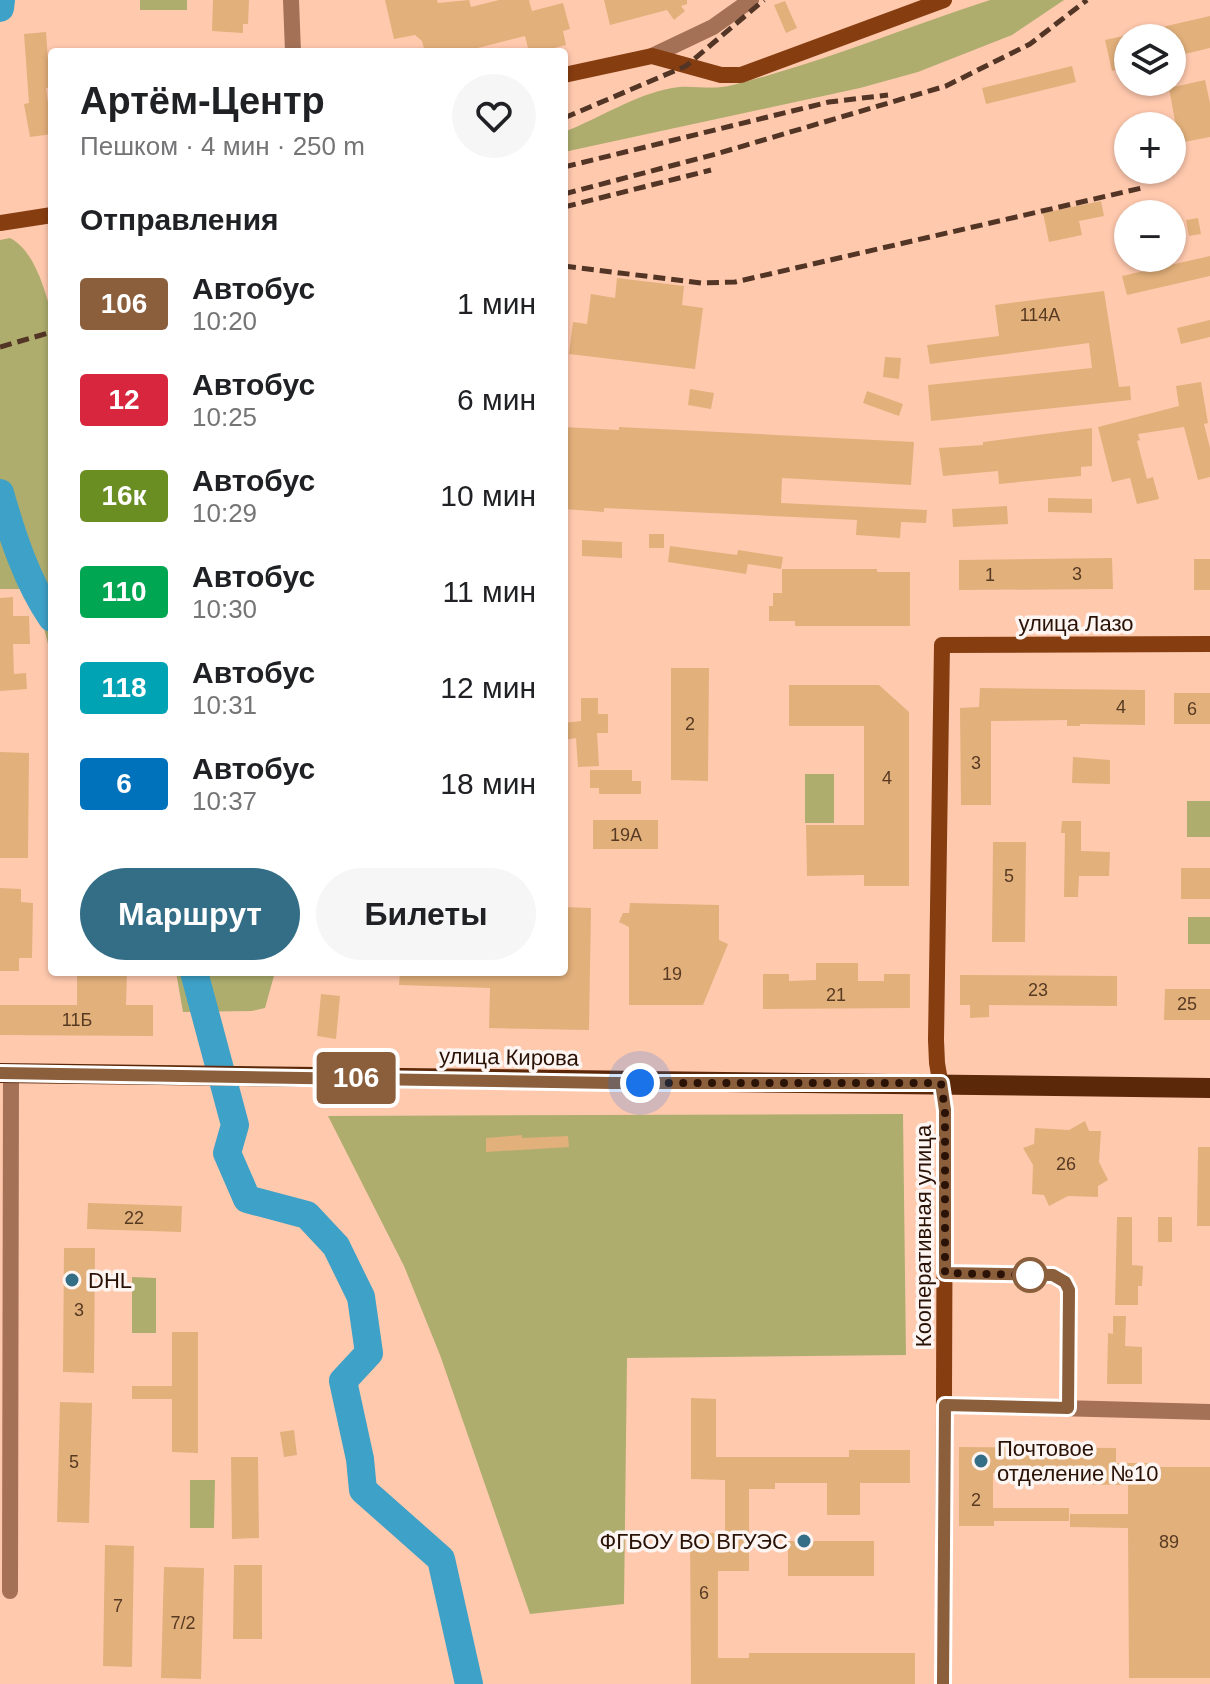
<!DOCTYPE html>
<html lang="ru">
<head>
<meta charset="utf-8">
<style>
	:root { --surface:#fff; --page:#f6f6f6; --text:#202124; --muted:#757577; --accent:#336e86 }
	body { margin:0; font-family:Helvetica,sans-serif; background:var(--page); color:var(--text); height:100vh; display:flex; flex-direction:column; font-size:30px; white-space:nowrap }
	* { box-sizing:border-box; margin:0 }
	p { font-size:26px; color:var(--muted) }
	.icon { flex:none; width:44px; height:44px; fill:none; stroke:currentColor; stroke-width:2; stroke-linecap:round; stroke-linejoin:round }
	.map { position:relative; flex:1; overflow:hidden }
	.drawer { position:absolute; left:48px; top:48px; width:520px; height:928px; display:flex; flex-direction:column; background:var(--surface); border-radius:8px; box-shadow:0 2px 6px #0004 }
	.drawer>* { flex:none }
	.badge { padding:0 16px; border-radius:6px; font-size:28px; line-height:52px }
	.controls { position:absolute; left:1114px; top:24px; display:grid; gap:16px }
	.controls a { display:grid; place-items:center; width:72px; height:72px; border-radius:50%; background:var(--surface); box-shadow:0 2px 6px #0004; font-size:40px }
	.you { position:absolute; width:40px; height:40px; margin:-20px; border:6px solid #fff; border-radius:50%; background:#1a73e8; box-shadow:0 0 0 12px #1a73e833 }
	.map>.badge { position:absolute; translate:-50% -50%; box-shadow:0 0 0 4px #fff }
	h2 { padding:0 32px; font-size:30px; line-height:72px }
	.round { display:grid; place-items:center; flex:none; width:84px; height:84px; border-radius:42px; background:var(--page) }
	.overview { display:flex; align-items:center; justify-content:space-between; height:136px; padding:0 32px }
	h1 { font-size:38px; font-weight:700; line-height:60px }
	.action { display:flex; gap:16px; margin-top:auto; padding:16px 32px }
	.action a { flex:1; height:92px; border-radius:48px; background:var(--accent); color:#fff; font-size:32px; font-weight:700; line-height:92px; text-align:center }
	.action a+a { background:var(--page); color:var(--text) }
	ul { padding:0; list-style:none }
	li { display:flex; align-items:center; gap:24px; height:96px; padding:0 32px }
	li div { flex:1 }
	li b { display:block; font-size:30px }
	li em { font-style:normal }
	li .badge { min-width:88px; font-weight:700; text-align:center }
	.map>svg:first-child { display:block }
	.green { fill:#aead6e }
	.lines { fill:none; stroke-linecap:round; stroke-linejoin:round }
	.river { stroke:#3ea1c7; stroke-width:28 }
	.building { fill:#e2b07b }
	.minor { stroke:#a47157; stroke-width:16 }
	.secondary { stroke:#863d10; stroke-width:16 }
	.primary { stroke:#5b2809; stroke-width:20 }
	.rail { stroke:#533526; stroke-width:5; stroke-dasharray:12 6; stroke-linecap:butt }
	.line-casing { stroke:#fff; stroke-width:18 }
	.line { stroke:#8b5e3c; stroke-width:12 }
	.walk { stroke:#2a1206; stroke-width:8; stroke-dasharray:0 14.4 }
	.stop-dot { fill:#fff; stroke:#8b5e3c; stroke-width:4 }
	.poi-dot { fill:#336e86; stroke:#fdf5f2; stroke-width:3 }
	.labels { text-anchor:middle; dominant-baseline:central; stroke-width:7; stroke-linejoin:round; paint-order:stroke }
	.number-label { font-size:18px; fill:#583a23 }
	.street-label { font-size:22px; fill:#2a1206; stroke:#fdf5f2 }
	.poi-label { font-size:22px; fill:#2a1206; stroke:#fdf5f2; text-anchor:start }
</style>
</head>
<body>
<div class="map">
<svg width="1210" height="1684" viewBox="0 0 1210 1684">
	<rect width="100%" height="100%" fill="#ffc9ae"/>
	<!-- green -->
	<path class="green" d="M140,0H187V10H140Z
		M990,0H1064L1012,35L918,72L860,88L564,152V132C600,118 634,95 672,88C691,84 710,91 733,85C820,63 904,28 990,0Z
		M10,238C35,251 44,289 52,314V659L42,621L20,589H0V240Z
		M805,774H834V823H805Z
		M1187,801H1210V837H1187Z
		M1188,917H1210V944H1188Z
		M176,972H275L265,1008L252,1011L183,1012Z
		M903,1114L906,1355L627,1358L624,1604L530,1614L440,1355L404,1266L328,1116Z
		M132,1277L156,1278V1333H132Z
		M190,1480H215L214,1528H190Z"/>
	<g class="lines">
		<!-- river -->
		<path class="river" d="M0,8L1,0
			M0,493C12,535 27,582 52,618
			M194,972L235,1125L227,1153L247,1199L307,1215L336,1246L361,1297L369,1353L343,1381L360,1459L363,1490L441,1559L469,1684"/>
	</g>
	<!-- building -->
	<path class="building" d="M213,0H249L248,24H243V33L212,31Z
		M385,0H437L438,3L469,0L471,7L499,0H529L532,11L563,3L570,29L563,31L566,45L538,52H529L525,36L462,52H425L422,41L415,35L394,39Z
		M604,0H687V4L681,6L685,11L674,20L667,10L610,25Z
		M785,1L797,28L786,33L774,5Z
		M1210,16V48L1172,57V38H1136V33Z
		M46,32L50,88H46L52,134L30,137L24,104L29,103L24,34Z
		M1128,35V67L1112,71L1105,40Z
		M1072,66L1076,82L986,104L982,88Z
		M1205,80L1210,103V137L1179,143L1169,88Z
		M1101,201L1104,216L1079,221L1082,235L1049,242L1043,213Z
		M1198,218L1201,234L1189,236L1186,220Z
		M1210,256V276L1127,295L1122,276Z
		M617,278L684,286L682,305L703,308L695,369L569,354L573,322L587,324L591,294L615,298Z
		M1104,291L1119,387L1130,386L1131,400L931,421L928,385L1092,368L1089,343L930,364L927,345L999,336L995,305Z
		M1210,320V337L1181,344L1177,328Z
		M885,357L901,358L899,379L883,377Z
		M1201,382L1208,423L1204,424L1210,448V477L1198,480L1184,427L1138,434L1140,440L1137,441L1147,479L1153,477L1159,499L1137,504L1130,478L1112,482L1098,427L1179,406L1176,386Z
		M690,389L714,393L711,409L688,405Z
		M867,391L903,404L899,416L863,403Z
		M564,427L619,430V427L914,442L911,485L782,478L781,503L927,510L926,523L901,522L900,538L856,535L857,520L604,508V512L564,509Z
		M1092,428V466L1081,467V476L999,484L998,471L943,476L939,448L983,445V442Z
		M1048,498L1092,499V513L1048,512Z
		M1007,506L1008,524L953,527L952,509Z
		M649,534H664V548H649Z
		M582,540L622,542V558L582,556Z
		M670,546L737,555L738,550L783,557L781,569L748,564L746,574L668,562Z
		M1112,558L1113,589L959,590V560Z
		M1194,559H1210V590H1194Z
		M782,569H877V572H910V626H795V621H769V606H773V593H782Z
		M13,597V616H29L30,644H13L14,674L26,673L27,689L0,691V598Z
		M671,668H709L708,781L671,780Z
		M789,685H879L909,712V886H864V875L807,876L806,825H864V726H789Z
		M980,688L1145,690V725L1080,724V726H1067V720L991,721V805H961L960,708L979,707Z
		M1174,693H1210V724H1174Z
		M581,698H598V714H608V733H597L599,766L578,767L576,738L564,740V723L581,721Z
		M0,752L29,753L28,858H0Z
		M1073,757L1110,760V784L1072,783Z
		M590,770H632V781H641V794H599V788H590Z
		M593,820H658V849H593Z
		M1062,821H1081V851L1110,852L1109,876H1079L1078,897H1064L1065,833H1061Z
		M993,842H1026L1025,942H992Z
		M1181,868H1210V899H1181Z
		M0,888L21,889V902L33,903L32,958H19V971H0Z
		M630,903L719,905V940L728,944L703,1005H629V927L619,922L623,913H629Z
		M564,907L591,908L589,1030L489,1028L490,988L399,985L400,972H564Z
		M816,963H858V981H884V974H910V1008L763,1009V974H789V981L816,980Z
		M77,972H127L126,1005H153V1036L0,1035V1005H77Z
		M960,975L1117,976V1006L989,1005V1017L970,1018V1005H960Z
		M1165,989H1210V1020H1164Z
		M321,994L340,996L336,1039L317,1036Z
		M1085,1121L1089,1131H1101L1099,1162L1108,1180L1098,1186V1197L1068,1196L1049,1206L1044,1195L1032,1194L1033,1165L1023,1148L1034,1144L1035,1128L1069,1130Z
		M522,1135V1138L568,1136L569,1147L486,1152V1138Z
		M1198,1147H1210V1226H1197Z
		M88,1203L182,1206L181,1232L87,1229Z
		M1117,1217H1132V1265L1143,1266L1142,1286H1138V1305H1115Z
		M1158,1217H1172V1242H1158Z
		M64,1248H95L94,1373L63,1372Z
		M1113,1316H1126L1125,1346L1142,1347V1384H1107L1108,1333L1113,1334Z
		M172,1332H198V1453L172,1452V1399H132V1386H172Z
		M691,1398L716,1399V1457H849V1450H910V1483H860V1515H827V1483H775V1489H749V1571H718V1658H749V1653H915V1684H691L690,1533H725V1480L691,1479Z
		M60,1402L92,1403L89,1523L57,1522Z
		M294,1430L297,1455L284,1457L280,1432Z
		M959,1447L1116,1448V1463H1150V1467H1210V1678H1129L1128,1528L1070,1527V1514H1128V1485L1057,1484V1473H993V1508H1069V1521H994V1526H959Z
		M231,1457H258L259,1538L232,1539Z
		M788,1541H874V1576H788Z
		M105,1545L134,1546L132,1667L103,1666Z
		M234,1565H262V1639H233Z
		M164,1567L204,1568L201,1679L161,1678Z"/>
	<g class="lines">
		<!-- minor -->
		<path class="minor" d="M291,0L293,52
			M652,56L713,27L751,0
			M945,1273L1053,1275L1065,1282L1069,1290L1068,1408
			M945,1405L1210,1412
			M10,1591L11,1073"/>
		<!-- secondary -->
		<path class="secondary" d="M564,75L652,56L721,75H741L944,0
			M0,223L52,215
			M943,1684L945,1110L937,1063L936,1040L942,645L1210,644"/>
		<!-- primary -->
		<path class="primary" d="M0,1073L1210,1088"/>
		<!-- rail -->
		<path class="rail" d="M564,118L686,66L764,0
			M564,167L829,102L888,95
			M564,194L716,154L946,86L1030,44L1087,0
			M564,207L711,170
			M564,266L701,283L735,282L1146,187
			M0,347L52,332"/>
	</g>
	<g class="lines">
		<!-- line casing -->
		<g class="line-casing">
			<path id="line" d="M0,1073L612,1083H941L945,1110V1273L1053,1275L1065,1282L1069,1290L1068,1408L945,1405L943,1684"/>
		</g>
		<!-- line -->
		<use href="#line" class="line"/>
		<!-- walk -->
		<path class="walk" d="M640,1083H941L945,1110V1273L1030,1275"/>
	</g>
	<!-- markers -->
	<circle class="stop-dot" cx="1030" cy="1275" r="16"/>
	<g class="poi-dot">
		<circle cx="72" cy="1280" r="8"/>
		<circle cx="981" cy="1461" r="8"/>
		<circle cx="804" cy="1541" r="8"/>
	</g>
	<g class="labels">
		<!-- number labels -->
		<g class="number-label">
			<text x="1040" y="315">114А</text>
			<text x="1077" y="574">3</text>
			<text x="990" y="575">1</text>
			<text x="1121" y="707">4</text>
			<text x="1192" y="709">6</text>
			<text x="690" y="724">2</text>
			<text x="976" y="763">3</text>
			<text x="887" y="778">4</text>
			<text x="626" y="835">19А</text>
			<text x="1009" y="876">5</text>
			<text x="672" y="974">19</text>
			<text x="1038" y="990">23</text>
			<text x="836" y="995">21</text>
			<text x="1187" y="1004">25</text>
			<text x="77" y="1020">11Б</text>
			<text x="1066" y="1164">26</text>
			<text x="134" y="1218">22</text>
			<text x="79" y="1310">3</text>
			<text x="74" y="1462">5</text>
			<text x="976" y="1500">2</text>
			<text x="1169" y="1542">89</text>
			<text x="704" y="1593">6</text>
			<text x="118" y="1606">7</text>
			<text x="183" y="1623">7/2</text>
		</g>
		<!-- street labels -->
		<g class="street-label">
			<text x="1076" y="623">улица Лазо</text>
			<text transform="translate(509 1057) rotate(1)">улица Кирова</text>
			<text transform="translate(923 1236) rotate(-90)">Кооперативная улица</text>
		</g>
		<!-- poi labels -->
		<g class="poi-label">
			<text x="88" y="1280">DHL</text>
			<text x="997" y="1448">Почтовое<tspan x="997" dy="25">отделение №10</tspan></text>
			<text x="788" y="1541" text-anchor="end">ФГБОУ ВО ВГУЭС</text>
		</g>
	</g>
</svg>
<div class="controls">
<a><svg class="icon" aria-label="layers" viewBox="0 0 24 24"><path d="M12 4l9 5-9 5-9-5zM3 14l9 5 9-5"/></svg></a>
<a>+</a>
<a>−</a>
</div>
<div class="you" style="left:640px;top:1083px"></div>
<b class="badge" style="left:356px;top:1078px;background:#8b5e3c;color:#fff">106</b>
<section class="drawer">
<div class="overview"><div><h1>Артём-Центр</h1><p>Пешком · 4 мин · 250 m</p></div><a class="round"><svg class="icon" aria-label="heart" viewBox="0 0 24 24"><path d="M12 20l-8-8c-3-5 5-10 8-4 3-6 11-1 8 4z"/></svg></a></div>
<h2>Отправления</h2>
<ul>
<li><span class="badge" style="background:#8b5e3c;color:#fff">106</span><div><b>Автобус</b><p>10:20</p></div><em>1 мин</em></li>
<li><span class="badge" style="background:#d7263d;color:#fff">12</span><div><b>Автобус</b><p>10:25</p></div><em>6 мин</em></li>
<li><span class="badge" style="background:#6b8e23;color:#fff">16к</span><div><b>Автобус</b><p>10:29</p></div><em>10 мин</em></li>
<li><span class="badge" style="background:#00a651;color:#fff">110</span><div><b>Автобус</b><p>10:30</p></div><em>11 мин</em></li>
<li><span class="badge" style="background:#00a3b4;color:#fff">118</span><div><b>Автобус</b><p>10:31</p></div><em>12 мин</em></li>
<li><span class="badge" style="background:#0072bc;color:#fff">6</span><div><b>Автобус</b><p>10:37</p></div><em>18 мин</em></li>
</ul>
<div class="action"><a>Маршрут</a><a>Билеты</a></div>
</section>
</div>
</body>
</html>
